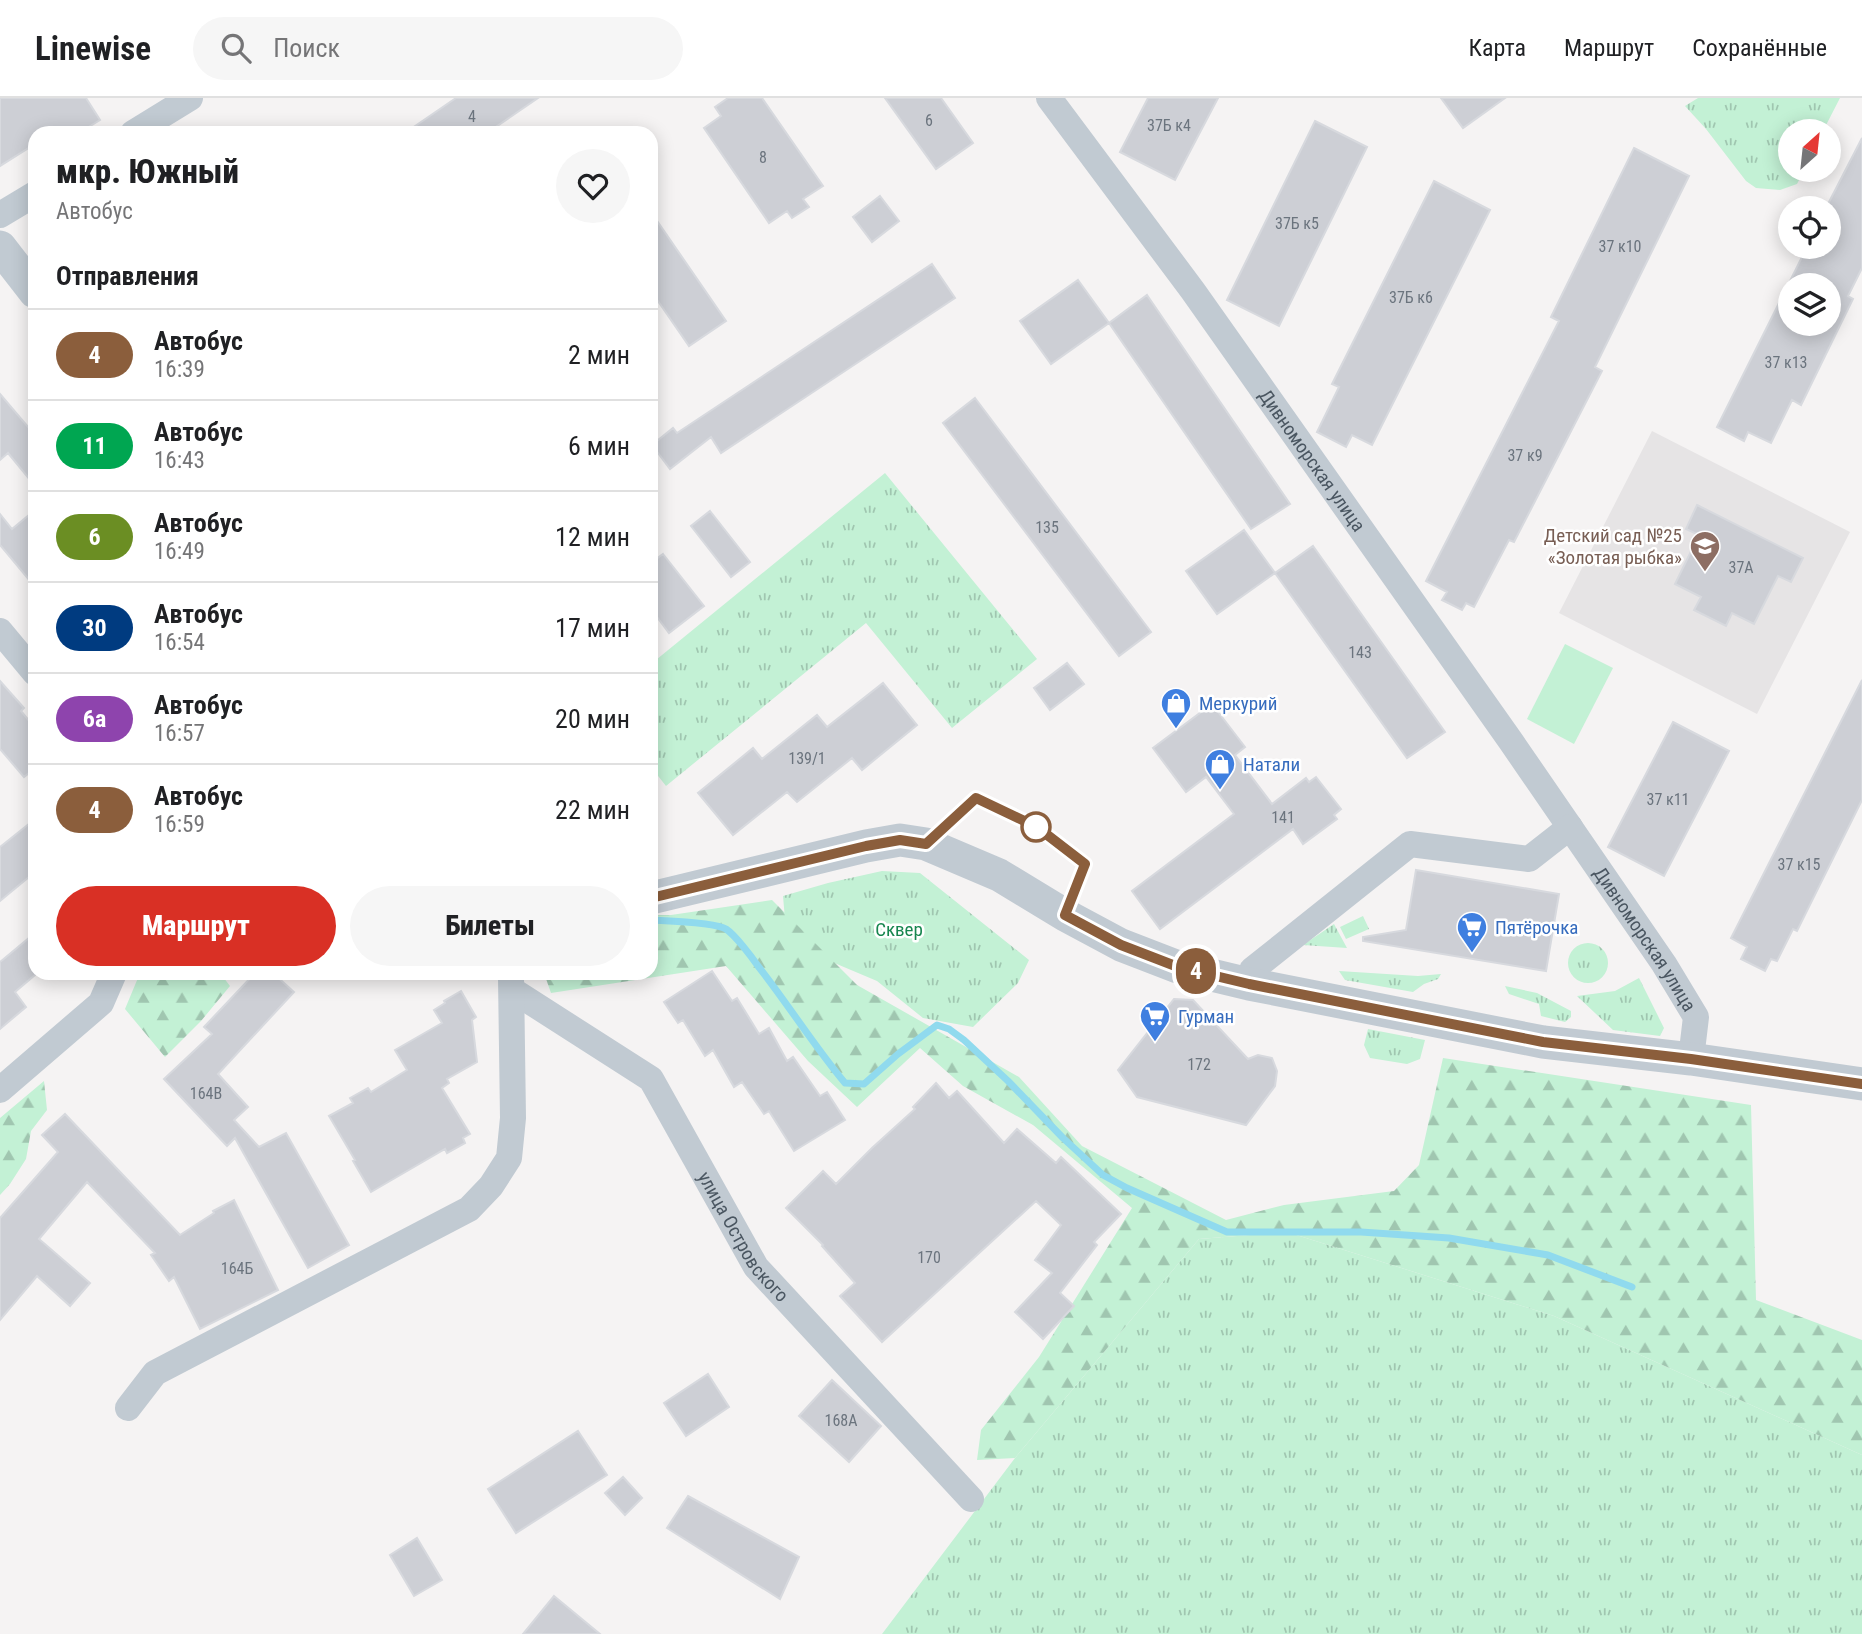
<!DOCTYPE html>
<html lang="ru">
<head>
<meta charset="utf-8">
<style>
	:root { --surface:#fff; --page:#f6f6f6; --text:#202124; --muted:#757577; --line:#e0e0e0; --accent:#d93025 }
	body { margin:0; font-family:"Roboto Condensed",sans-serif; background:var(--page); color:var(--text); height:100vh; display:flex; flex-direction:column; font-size:26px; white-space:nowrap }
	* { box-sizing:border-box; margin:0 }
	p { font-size:23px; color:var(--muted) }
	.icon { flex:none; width:38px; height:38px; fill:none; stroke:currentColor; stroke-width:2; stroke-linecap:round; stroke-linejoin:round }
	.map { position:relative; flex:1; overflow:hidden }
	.sheet { position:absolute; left:28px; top:28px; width:630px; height:854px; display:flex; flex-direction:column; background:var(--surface); border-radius:21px; box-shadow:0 4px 18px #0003 }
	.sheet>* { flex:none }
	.badge { padding:0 14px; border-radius:23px; font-size:24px; line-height:46px }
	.needle { width:46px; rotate:27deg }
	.tools { position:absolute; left:1778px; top:21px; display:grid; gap:14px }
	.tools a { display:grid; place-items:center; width:63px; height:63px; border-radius:50%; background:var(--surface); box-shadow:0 4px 18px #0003; font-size:35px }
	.map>.badge { position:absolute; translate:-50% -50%; box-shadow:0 0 0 4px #fff }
	h2 { padding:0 28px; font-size:26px; line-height:63px }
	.round { display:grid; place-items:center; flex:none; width:74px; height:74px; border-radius:37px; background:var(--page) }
	.summary { display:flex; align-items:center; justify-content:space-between; height:119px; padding:0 28px }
	h1 { font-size:33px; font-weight:800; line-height:52px }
	.cta { display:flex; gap:14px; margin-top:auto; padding:14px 28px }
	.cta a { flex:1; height:80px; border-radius:42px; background:var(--accent); color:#fff; font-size:28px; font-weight:800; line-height:80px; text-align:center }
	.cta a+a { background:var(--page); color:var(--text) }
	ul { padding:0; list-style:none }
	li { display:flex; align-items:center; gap:21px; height:91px; padding:0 28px; border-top:2px solid var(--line) }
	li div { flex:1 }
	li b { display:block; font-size:26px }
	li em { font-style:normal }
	li .badge { min-width:77px; font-weight:700; text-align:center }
	header { display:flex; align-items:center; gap:42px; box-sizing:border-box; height:98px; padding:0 35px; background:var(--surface); border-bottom:2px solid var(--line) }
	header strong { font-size:33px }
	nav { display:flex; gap:38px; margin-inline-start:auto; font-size:24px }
	.search { width:490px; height:63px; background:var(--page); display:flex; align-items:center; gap:18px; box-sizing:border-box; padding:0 24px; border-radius:38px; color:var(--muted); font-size:26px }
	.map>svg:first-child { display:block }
	.education { fill:#e6e4e5 }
	.grass { fill:url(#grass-tufts) }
	.forest { fill:url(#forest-firs) }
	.pitch { fill:#c3f1d5 }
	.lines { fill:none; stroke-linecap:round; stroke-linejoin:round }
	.stream { stroke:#90daee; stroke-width:7 }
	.building { fill:#cdcfd5; stroke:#d7d9de; stroke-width:2; fill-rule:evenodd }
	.minor { stroke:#c1cad2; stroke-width:26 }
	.tertiary { stroke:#c1cad2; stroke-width:33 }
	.line-casing { stroke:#fff; stroke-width:16 }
	.line { stroke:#8b5e3c; stroke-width:10 }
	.stop-dot { fill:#fff; stroke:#8b5e3c; stroke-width:3.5 }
	.labels { text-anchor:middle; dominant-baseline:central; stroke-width:5; stroke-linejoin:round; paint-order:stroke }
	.number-label { font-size:16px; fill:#6b747e }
	.street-label { font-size:19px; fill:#4a5661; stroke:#fff }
	.education-label { font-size:19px; fill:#785e54; stroke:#fff; text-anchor:end }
	.shop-label { font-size:19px; fill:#366cbe; stroke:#fff; text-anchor:start }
	.park-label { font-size:19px; fill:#17864f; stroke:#fff }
</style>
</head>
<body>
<header>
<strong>Linewise</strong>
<div class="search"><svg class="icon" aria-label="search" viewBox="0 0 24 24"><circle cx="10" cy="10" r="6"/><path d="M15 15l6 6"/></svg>Поиск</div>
<nav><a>Карта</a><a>Маршрут</a><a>Сохранённые</a></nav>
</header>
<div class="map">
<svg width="1862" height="1536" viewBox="0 0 1862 1536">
	<defs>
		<pattern id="grass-tufts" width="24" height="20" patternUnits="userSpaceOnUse" patternTransform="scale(1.75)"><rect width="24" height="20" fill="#c3f1d5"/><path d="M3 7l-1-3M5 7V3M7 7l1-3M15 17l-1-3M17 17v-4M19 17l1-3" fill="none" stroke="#a0c6b0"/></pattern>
		<pattern id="forest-firs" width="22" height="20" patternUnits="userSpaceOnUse" patternTransform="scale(1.75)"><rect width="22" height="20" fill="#c3f1d5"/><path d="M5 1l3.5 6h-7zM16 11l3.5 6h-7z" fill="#a0c6b0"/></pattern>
	</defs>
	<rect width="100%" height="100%" fill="#f5f3f3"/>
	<!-- education -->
	<path class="education" d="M1652,333L1850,434L1757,616L1559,515Z"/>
	<!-- grass -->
	<path class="grass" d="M1698,0H1840L1823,33H1790V72H1804L1797,86L1780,92L1756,90L1746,83L1706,31L1685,8Z
		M885,375L1037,561L952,630L866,525L666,688L651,669V566Z
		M882,773L920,775L1029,862L1018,885L973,929L923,920L877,883L787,845L783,798L828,785Z
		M1363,818L1369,831L1346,841L1340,829Z
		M1334,826L1347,850L1303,847Z
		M1568 865a20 20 0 1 1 40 0a20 20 0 1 1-40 0Z
		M1339,873L1418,878L1441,876L1438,881L1424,886L1413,894L1345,882Z
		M1639,880L1664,930L1660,938L1613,932L1577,898L1615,893Z
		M1505,888L1537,895L1571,913V919L1565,924L1541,918L1539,906L1509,896Z
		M1368,931L1425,942L1420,961L1407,966L1370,960L1364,947Z
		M1287,1134L1554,1218L1862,1357V1536H882L1015,1360L1199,1141Z"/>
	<!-- forest -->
	<path class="forest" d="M772,802L857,887L1019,979L1082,1048L1226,1122L1284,1107L1394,1093L1419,1067L1443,960L1751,1007L1756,1202L1862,1242V1357L1554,1218L1287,1134L1199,1141L1015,1360L977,1362L981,1332L1039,1259L1132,1110L1033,1027L963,988L920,950L857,1009L808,963L726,868L551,895L544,875H651V817H671Z
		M140,875H220L230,888L201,923L165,959L125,911Z
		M44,983L47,1012L31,1033L26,1061L10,1086L0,1097V1020Z"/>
	<!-- pitch -->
	<path class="pitch" d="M1565,546L1613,570L1574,646L1527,621Z"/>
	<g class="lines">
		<!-- stream -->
		<path class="stream" d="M651,822C667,823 714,824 726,831C735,837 751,858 758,868C788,906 814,948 845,985L864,986L898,956L937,927L949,931L964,942L1008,983L1063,1040L1103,1077L1127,1090L1227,1134H1361L1449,1140L1548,1157L1632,1189"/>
	</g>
	<!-- building -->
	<path class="building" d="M0,0H86L100,22L79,35H35V46L0,68Z
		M456,0H538L487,35H405Z
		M728,0H762L823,88L803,101L809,109L792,120L787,113L769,125L704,30L721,18L715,9Z
		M885,0H941L973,45L936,71Z
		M1148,0H1218L1175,82L1120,54Z
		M1441,0H1505L1463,30Z
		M1315,23L1367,49L1279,228L1227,202Z
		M1862,40V170L1848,198L1853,201L1801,307L1792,302L1771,345L1748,334L1744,343L1717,329L1807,149H1829V104ZM1790,187H1829V226H1790Z
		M1634,50L1689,78L1595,269L1602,273L1514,444L1509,442L1474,509L1466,505L1462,512L1442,502L1447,494L1426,483L1559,223L1551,219Z
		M1434,83L1490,112L1372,347L1352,337L1346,349L1317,334L1339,289L1332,286Z
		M880,98L899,123L872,144L853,119Z
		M651,114L726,223L689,248L651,193Z
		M932,166L955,200L721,355L711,339L670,371L652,347L673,330L677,335Z
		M1078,182L1109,225L1051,266L1020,223Z
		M1147,197L1290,406L1251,431L1109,225Z
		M0,296L35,337V388L8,355L0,362Z
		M975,300L1151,534L1119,558L943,325Z
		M1697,407L1803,460L1791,484L1778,478L1754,526L1732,515L1726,528L1694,512L1701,499L1675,486L1699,437L1686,431Z
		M35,412V489L0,447V416L12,431Z
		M710,413L750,464L731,479L691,428Z
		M1244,432L1275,475L1217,516L1186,473Z
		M1313,448L1445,634L1407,660L1275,475Z
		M663,456L704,508L669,535L651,511V465Z
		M1067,565L1084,586L1050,612L1034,590Z
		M1862,582V702L1797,833L1793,831L1777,863L1771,861L1765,873L1741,861L1747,849L1731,840Z
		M0,583L24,610L21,613L35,630V670L24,679L0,651Z
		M883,585L917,627L862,672L852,660L797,704L787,694L733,737L698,695L753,650L762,661L817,617L827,629Z
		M1212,606L1245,649L1235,657L1272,706L1306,680L1309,684L1316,679L1341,711L1334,717L1337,721L1303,746L1293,731L1160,831L1132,793L1234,716L1206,679L1186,694L1153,650Z
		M1673,624L1729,653L1664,778L1608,749Z
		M35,721V774L0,803V749Z
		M1416,772L1559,796L1546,873L1363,843V839L1406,832Z
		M35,835V877L15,894L26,909L0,931V864Z
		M712,873L732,903L737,900L759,936L769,930L787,963L793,959L820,998L827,994L845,1022L794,1053L769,1013L764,1016L742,984L734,989L713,952L705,958L683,922L678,925L664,904Z
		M255,875H273L294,894L218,976L248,1009L234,1022L259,1049L286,1035L349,1147L308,1170L235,1040L227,1048L164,981L212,936L204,929Z
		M461,893L476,919L472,922L477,964L447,981L449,985L442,990L470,1036L463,1040L465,1045L447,1055L445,1051L371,1094L353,1063L355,1062L329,1018L353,1005L350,1000L368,990L371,994L407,972L395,952L442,925L434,912L445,905L444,903Z
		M1174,901L1193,902L1248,961L1258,957L1272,960L1277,973L1275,988L1246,1027L1137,999L1118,972Z
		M936,985L949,1000L957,993L1004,1045L1017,1031L1056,1065L1061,1059L1121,1116L1094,1144L1097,1147L1060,1195L1074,1208L1043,1241L1015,1214L1052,1175L1035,1162L1061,1127L1036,1103L882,1244L840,1198L855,1185L822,1148L823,1147L786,1110L823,1073L836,1086L872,1050L915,1011L913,1009Z
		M65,1016L180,1137L214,1115L213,1113L234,1102L278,1192L200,1231L174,1179L169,1183L151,1157L155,1155L87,1084L39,1141L90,1185L70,1208L37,1178L0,1222V1120L58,1054L42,1037Z
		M708,1276L729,1309L686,1338L664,1305Z
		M832,1282L881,1328L849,1364L799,1318Z
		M578,1333L607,1377L516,1435L488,1391Z
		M623,1379L642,1400L625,1417L605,1395Z
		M688,1398L799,1459L780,1501L667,1430Z
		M417,1440L442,1482L414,1498L390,1457Z
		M554,1498L600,1536H523Z"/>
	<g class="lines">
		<!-- minor -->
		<g class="minor">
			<path id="s1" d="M1049,0L1193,193L1510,642L1664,866L1696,919L1691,961"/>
			<path d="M133,35L190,0"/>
			<path d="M0,117L35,96"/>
			<path d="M0,533L35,575"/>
			<path d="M1249,886L1252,872L1410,746L1529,761L1570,729"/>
			<path id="s2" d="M512,892L651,981L756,1169L971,1401"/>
			<path d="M0,992L101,905L114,875"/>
			<path d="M128,1310L155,1275L469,1111L491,1088L509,1060L513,1020L511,880"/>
		</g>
		<!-- tertiary -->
		<path class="tertiary" d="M0,149L35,194
			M651,800L866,748L900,742L926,746L999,777L1065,817L1121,847L1178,869L1249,886L1543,944L1691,961L1862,986"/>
	</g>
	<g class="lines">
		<!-- line casing -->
		<g class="line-casing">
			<path id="line" d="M651,800L866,748L900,742L926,746L976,700L1037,729L1085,766L1065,817L1121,847L1178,869L1249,886L1543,944L1691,961L1862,986"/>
		</g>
		<!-- line -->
		<use href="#line" class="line"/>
	</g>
	<!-- icons -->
	<defs>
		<g id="school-pin" transform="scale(1.575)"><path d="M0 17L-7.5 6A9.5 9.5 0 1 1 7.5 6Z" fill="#8d6e63" stroke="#fff"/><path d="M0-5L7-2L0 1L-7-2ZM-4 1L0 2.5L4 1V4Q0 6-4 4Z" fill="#fff"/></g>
		<g id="shop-pin" transform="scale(1.575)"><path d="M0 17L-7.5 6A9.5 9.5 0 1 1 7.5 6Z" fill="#3f7fe0" stroke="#fff"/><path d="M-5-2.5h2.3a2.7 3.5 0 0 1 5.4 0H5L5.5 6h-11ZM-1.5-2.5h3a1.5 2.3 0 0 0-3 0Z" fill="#fff"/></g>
		<g id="supermarket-pin" transform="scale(1.575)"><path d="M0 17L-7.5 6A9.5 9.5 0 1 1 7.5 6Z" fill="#3f7fe0" stroke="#fff"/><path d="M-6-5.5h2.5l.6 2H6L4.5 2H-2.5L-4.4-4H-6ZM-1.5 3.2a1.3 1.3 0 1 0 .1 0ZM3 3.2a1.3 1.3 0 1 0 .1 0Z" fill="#fff"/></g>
	</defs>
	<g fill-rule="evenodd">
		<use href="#school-pin" x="1705" y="448"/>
		<use href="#shop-pin" x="1176" y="605"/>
		<use href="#shop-pin" x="1220" y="666"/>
		<use href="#supermarket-pin" x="1472" y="829"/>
		<use href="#supermarket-pin" x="1155" y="918"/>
	</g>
	<!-- markers -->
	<circle class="stop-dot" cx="1036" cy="729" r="14"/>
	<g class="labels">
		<!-- number labels -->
		<g class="number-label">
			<text x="472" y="18">4</text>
			<text x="929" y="22">6</text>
			<text x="1169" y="27">37Б к4</text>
			<text x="763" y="59">8</text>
			<text x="1297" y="125">37Б к5</text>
			<text x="1620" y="148">37 к10</text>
			<text x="1411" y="199">37Б к6</text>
			<text x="1786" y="264">37 к13</text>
			<text x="1525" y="357">37 к9</text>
			<text x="1047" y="429">135</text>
			<text x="1741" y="469">37А</text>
			<text x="1360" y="554">143</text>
			<text x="807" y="660">139/1</text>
			<text x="1668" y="701">37 к11</text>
			<text x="1283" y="719">141</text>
			<text x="1799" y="766">37 к15</text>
			<text x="1199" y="966">172</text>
			<text x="206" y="995">164В</text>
			<text x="929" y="1159">170</text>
			<text x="237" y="1170">164Б</text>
			<text x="841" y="1322">168А</text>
		</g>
		<!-- street labels -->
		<g class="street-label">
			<text stroke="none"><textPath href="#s1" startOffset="448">Дивноморская улица</textPath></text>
			<text stroke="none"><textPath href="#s1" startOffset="1031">Дивноморская улица</textPath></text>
			<text stroke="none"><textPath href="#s2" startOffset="348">улица Островского</textPath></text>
		</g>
		<!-- education labels -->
		<g class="education-label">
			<text x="1682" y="437">Детский сад №25<tspan x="1682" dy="22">«Золотая рыбка»</tspan></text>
		</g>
		<!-- shop labels -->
		<g class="shop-label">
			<text x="1199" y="605">Меркурий</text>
			<text x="1243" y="666">Натали</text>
			<text x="1495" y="829">Пятёрочка</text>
			<text x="1178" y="918">Гурман</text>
		</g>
		<!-- park labels -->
		<g class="park-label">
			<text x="899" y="831">Сквер</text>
		</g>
	</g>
</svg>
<div class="tools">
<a><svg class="needle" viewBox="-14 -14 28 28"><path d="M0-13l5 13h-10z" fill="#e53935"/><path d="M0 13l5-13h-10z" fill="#757577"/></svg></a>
<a><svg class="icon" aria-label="locate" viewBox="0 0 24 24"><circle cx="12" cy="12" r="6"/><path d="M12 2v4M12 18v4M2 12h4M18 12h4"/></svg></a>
<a><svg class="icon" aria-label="layers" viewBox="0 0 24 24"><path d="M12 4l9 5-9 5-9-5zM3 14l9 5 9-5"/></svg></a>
</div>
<b class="badge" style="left:1196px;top:873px;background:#8b5e3c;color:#fff">4</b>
<section class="sheet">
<div class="summary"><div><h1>мкр. Южный</h1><p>Автобус</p></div><a class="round"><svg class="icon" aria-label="heart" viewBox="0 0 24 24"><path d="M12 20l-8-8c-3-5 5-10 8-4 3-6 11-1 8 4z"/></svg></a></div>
<h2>Отправления</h2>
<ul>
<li><span class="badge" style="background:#8b5e3c;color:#fff">4</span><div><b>Автобус</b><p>16:39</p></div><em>2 мин</em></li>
<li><span class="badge" style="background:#00a651;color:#fff">11</span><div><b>Автобус</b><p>16:43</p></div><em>6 мин</em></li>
<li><span class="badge" style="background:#6b8e23;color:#fff">6</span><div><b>Автобус</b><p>16:49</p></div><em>12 мин</em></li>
<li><span class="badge" style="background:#003b80;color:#fff">30</span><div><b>Автобус</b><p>16:54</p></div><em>17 мин</em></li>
<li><span class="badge" style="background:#8e44ad;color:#fff">6а</span><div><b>Автобус</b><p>16:57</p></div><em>20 мин</em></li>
<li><span class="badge" style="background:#8b5e3c;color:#fff">4</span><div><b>Автобус</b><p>16:59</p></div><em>22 мин</em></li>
</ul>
<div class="cta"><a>Маршрут</a><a>Билеты</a></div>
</section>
</div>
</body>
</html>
